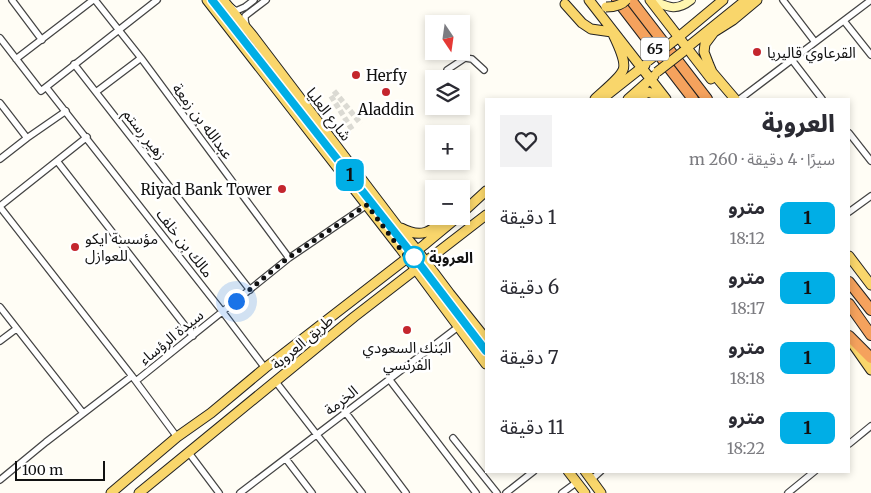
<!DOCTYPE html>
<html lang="ar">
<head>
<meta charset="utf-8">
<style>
	:root { --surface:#fff; --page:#f2f2f3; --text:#2b2b33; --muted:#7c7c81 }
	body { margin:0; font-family:Merriweather,"Noto Sans Arabic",serif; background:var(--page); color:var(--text); direction:rtl; height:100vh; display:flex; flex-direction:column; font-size:19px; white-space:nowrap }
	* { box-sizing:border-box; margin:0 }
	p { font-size:16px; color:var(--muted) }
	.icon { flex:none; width:28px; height:28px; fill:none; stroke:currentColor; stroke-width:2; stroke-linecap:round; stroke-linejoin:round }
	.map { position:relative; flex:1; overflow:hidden; direction:ltr }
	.drawer { position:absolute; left:485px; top:98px; width:365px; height:375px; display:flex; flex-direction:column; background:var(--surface); border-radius:0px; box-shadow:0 2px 8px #0003; direction:rtl }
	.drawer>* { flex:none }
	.badge { padding:0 10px; border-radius:8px; font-size:18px; line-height:32px }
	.needle { width:32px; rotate:167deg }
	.tools { position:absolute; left:425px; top:15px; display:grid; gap:10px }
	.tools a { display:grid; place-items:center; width:45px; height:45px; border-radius:0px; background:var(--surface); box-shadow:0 2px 8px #0003; font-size:25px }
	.scale { position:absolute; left:15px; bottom:12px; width:90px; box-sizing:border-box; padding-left:5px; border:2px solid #111; border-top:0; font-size:14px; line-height:18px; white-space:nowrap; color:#111; -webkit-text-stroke:4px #fff; paint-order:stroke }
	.you { position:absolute; width:25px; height:25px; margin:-12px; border:4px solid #fff; border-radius:50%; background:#1a73e8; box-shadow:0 0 0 8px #1a73e833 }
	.map>.badge { position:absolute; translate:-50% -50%; box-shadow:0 0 0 2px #fff }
	.round { display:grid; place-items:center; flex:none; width:52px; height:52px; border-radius:0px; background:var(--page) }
	.headline { display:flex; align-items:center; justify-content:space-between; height:85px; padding:0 15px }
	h1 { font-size:24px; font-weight:800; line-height:38px }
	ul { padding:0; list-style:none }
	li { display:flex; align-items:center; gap:15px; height:70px; padding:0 15px }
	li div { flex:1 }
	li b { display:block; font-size:19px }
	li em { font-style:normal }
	li .badge { min-width:55px; font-weight:700; text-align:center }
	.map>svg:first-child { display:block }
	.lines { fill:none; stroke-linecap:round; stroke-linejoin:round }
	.street-tunnel { stroke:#dbdad3; stroke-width:5.5; stroke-dasharray:5.5 3; stroke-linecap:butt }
	.street-casing { stroke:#444; stroke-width:8 }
	.secondary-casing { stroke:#333; stroke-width:10 }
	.primary-casing { stroke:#222; stroke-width:11 }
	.highway-casing { stroke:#222; stroke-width:12 }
	.street { stroke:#fff; stroke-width:5.5 }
	.secondary { stroke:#fff6b0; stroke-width:8 }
	.primary { stroke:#f9d66b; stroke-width:9 }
	.highway { stroke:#f5a25d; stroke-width:10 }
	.primary-bridge-casing { stroke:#222; stroke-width:11; stroke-linecap:butt }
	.primary-bridge { stroke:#f9d66b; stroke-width:9 }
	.line-casing { stroke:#fff; stroke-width:11 }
	.line { stroke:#00aee6; stroke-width:8 }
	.walk { stroke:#111; stroke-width:5; stroke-dasharray:0 9 }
	.poi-dot { fill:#c4262e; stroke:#fff; stroke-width:2 }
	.stop-dot { fill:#fff; stroke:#00aee6; stroke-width:2.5 }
	.labels { text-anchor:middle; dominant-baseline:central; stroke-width:5; stroke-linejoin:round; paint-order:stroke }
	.shield { fill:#fff; stroke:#585858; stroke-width:1 }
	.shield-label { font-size:14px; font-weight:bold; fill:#111 }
	.poi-label { font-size:15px; fill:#111; stroke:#fff; text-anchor:start }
	.street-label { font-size:15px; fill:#111; stroke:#fff }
	.stop-label { font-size:15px; font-weight:bold; fill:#111; stroke:#fff; text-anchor:start }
</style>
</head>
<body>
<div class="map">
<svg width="871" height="493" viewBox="0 0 871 493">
	<rect width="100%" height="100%" fill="#fffdf5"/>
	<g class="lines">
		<!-- street-tunnel -->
		<path class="street-tunnel" d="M334,91L361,124
			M331,96L353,131"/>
		<!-- street casing -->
		<g class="street-casing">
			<path id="street" d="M12,0L42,40
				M95,0L141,58L289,258
				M783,0L815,42
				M231,7L236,11L245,7L254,0
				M844,21L871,55
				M246,25L245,20V16L266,0
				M0,38L41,91L157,0
				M16,59L93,0
				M792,60L822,99
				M74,64L250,290
				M446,79L447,70L465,58L472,59L484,70
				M46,87L222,311L265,368
				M96,92L141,58
				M740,99L871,0
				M0,103L27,138
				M849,133L871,161
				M0,159L27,138L66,111
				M57,161L193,336
				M0,206L87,137
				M0,207L132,376L177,437
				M849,212L871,196
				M0,307L83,413
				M0,341L16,329
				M389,379L476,493
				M136,381L289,258L367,205
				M276,382L362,493
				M346,413L406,493
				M453,438L497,493
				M849,444L871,426
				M189,453L219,493
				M286,459L312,493
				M0,480L46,442L132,376
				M591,480L601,471
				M240,493L458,327
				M506,493L534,471
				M562,493L577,482
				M788,493L815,471"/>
		</g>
		<!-- secondary casing -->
		<g class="secondary-casing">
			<path id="secondary" d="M652,0C668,7 676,12 691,0"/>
		</g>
		<!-- primary casing -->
		<g class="primary-casing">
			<path id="primary" d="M207,0L400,248L486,364
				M223,0L253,36L398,227L417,250L450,294L486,339
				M589,0L666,99
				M650,0L711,79
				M565,4L582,23L591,29L612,32C616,41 627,61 623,70C620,78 602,92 595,99
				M675,40L723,0
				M684,50L746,0
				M602,99L645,65
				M628,99L654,76
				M637,99L648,92L656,95L660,99
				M735,99L712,72L709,65L704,52L705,44L714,32L733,20L757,0
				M461,214L486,191
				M401,228C424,240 432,230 449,216
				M849,256L871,285
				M852,343L871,370
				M568,471L585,493
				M585,471L601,493
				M111,493L177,437L211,413L265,368L424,245L459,216
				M139,493L354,317L486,215"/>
		</g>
		<!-- highway casing -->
		<g class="highway-casing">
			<path id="highway" d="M617,0L693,99
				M631,0L707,99
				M849,282L871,310
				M849,304L871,335
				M849,336L871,358"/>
		</g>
		<!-- street -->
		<use href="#street" class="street"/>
		<!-- secondary -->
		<use href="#secondary" class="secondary"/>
		<!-- primary -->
		<use href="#primary" class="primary"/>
		<!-- highway -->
		<use href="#highway" class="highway"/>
		<!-- primary-bridge casing -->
		<g class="primary-bridge-casing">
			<path id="primary-bridge" d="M606,7C614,7 621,6 626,0
				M648,61L675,40
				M657,72L684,51"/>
		</g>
		<!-- primary-bridge -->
		<use href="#primary-bridge" class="primary-bridge"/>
	</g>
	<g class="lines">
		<!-- line casing -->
		<g class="line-casing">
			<path id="line" d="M212,0L415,258L486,351"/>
		</g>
		<!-- line -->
		<use href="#line" class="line"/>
		<!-- walk -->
		<path class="walk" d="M236,301L288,258L367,205L407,258L414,257"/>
	</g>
	<!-- markers -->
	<g class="poi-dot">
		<circle cx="757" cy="52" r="5"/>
		<circle cx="356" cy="75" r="5"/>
		<circle cx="386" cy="92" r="5"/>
		<circle cx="282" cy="189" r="5"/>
		<circle cx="75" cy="247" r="5"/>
		<circle cx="407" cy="330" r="5"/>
	</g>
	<circle class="stop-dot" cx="414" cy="257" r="10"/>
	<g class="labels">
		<!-- shield labels -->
		<rect class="shield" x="641" y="37.5" width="28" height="23" rx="4"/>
		<g class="shield-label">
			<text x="655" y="49">65</text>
		</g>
		<!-- poi labels -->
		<g class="poi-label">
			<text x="767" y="52">القرعاوي قاليريا</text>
			<text x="366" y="75">Herfy</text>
			<text x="386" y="109" text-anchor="middle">Aladdin</text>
			<text x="272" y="189" text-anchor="end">Riyad Bank Tower</text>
			<text x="85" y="238">مؤسسة ايكو<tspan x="85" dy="17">للعوازل</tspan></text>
			<text x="407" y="347" text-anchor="middle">البنك السعودي<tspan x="407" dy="17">الفرنسي</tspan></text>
		</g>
		<!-- street labels -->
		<g class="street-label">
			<text transform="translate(329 114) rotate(52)">شارع العليا</text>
			<text transform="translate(203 121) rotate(53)">عبدالله بن زمعة</text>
			<text transform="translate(145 134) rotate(52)">زهير رستم</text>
			<text transform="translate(185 243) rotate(52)">مالك بن خلف</text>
			<text transform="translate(171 337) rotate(-39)">سيدة الرؤساء</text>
			<text transform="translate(302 342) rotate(-40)">طريق العروبة</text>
			<text transform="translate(341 400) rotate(-38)">الخرمة</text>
		</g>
		<!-- stop labels -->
		<g class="stop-label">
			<text x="429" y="257">العروبة</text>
		</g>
	</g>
</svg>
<div class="tools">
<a><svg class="needle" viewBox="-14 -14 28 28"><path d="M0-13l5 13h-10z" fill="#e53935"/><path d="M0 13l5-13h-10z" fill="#7c7c81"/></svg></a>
<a><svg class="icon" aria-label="layers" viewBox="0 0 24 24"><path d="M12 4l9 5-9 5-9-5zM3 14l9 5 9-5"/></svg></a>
<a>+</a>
<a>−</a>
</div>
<div class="scale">100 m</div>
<div class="you" style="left:236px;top:301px"></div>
<b class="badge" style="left:350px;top:175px;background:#00aee6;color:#111">1</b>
<section class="drawer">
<div class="headline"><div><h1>العروبة</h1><p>سيرًا · 4 دقيقة · 260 m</p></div><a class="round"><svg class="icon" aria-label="heart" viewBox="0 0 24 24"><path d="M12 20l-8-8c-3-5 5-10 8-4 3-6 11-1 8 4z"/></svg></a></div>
<ul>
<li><span class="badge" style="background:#00aee6;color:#111">1</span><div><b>مترو</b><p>18:12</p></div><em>1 دقيقة</em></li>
<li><span class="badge" style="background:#00aee6;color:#111">1</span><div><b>مترو</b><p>18:17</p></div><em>6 دقيقة</em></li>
<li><span class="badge" style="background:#00aee6;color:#111">1</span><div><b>مترو</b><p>18:18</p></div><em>7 دقيقة</em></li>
<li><span class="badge" style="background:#00aee6;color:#111">1</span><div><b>مترو</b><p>18:22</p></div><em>11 دقيقة</em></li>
</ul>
</section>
</div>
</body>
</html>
